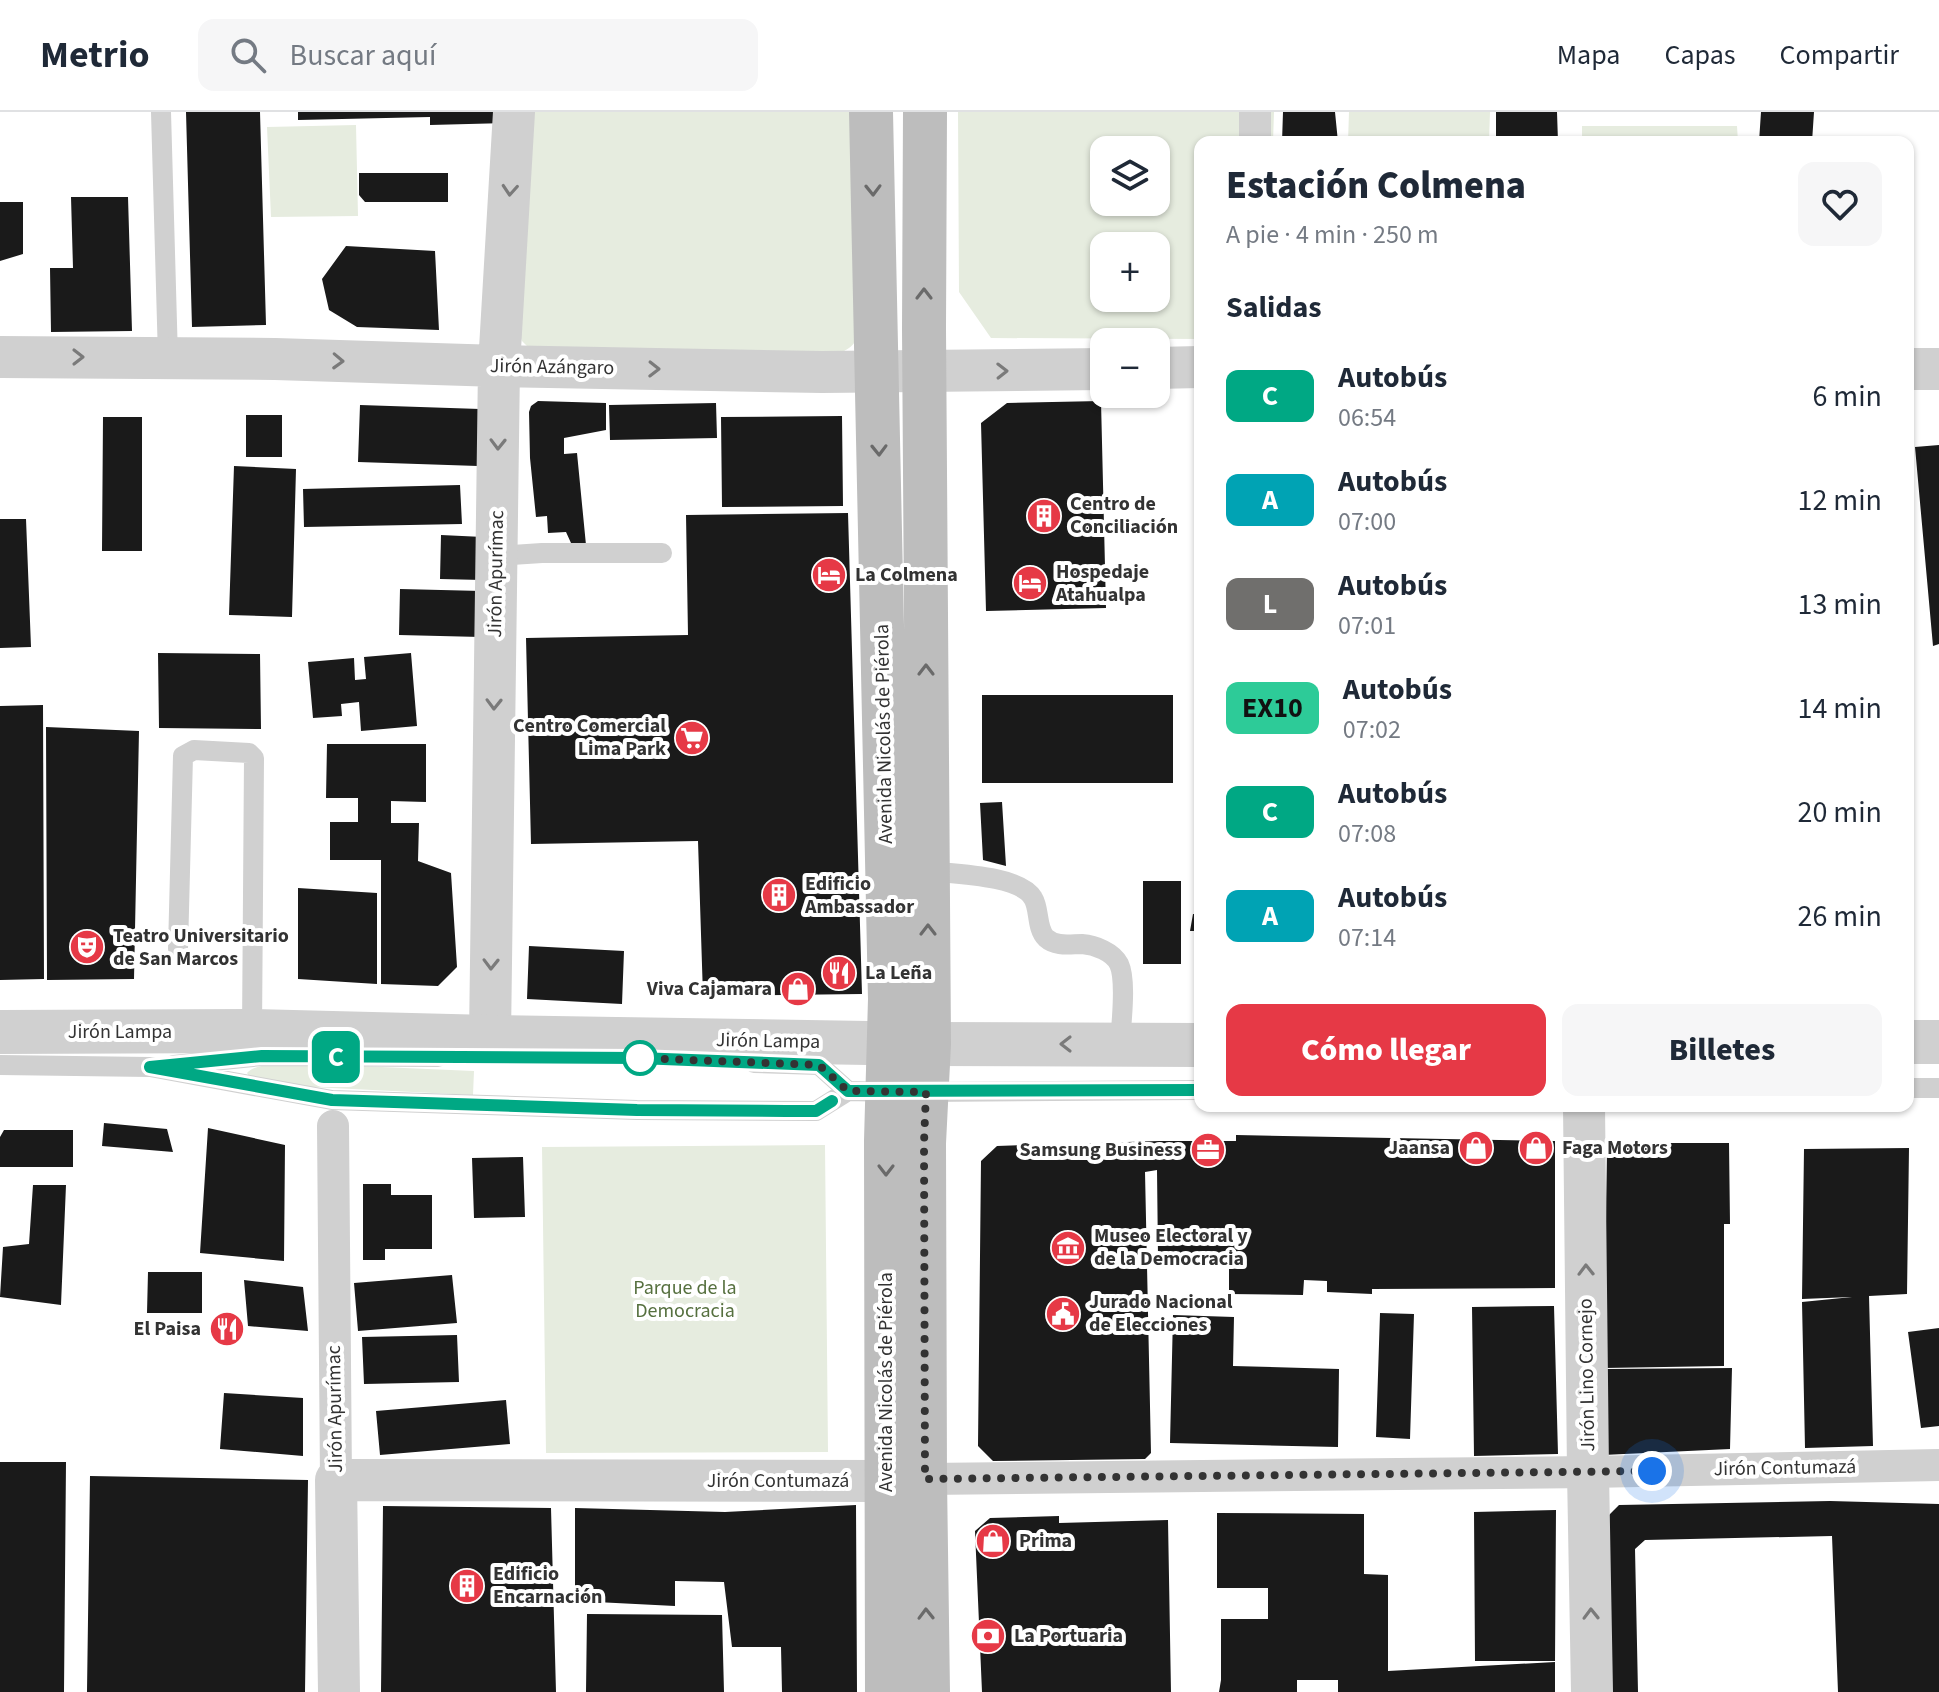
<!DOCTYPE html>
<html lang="es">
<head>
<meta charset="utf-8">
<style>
	:root { --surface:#fff; --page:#f6f6f7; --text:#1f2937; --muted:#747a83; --line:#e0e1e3; --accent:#e63946 }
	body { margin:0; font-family:"Source Sans 3",sans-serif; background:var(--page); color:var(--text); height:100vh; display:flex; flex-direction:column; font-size:30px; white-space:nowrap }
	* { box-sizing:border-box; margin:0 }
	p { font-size:26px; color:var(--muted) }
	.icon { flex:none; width:44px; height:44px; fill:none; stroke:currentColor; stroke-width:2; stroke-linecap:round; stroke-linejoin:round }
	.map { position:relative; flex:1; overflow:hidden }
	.drawer { position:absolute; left:1194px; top:24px; width:720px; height:976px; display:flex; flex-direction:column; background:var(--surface); border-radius:16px; box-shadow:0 2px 6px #0004 }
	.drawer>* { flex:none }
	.badge { padding:0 16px; border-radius:12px; font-size:28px; line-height:52px }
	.buttons { position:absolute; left:1090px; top:24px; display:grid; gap:16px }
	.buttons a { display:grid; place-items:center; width:80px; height:80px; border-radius:16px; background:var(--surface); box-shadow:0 2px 6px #0004; font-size:40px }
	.you { position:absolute; width:40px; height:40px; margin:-20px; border:6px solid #fff; border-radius:50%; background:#1a73e8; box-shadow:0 0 0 12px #1a73e833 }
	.map>.badge { position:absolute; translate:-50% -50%; box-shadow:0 0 0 4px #fff }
	h2 { padding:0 32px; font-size:30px; line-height:72px }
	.round { display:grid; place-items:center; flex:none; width:84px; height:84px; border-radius:16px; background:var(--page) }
	.overview { display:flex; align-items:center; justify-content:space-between; height:136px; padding:0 32px }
	h1 { font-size:38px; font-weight:800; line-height:60px }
	.cta { display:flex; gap:16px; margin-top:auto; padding:16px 32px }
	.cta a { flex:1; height:92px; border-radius:16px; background:var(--accent); color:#fff; font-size:32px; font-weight:800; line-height:92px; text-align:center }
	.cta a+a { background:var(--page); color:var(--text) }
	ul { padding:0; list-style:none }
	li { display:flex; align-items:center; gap:24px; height:104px; padding:0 32px }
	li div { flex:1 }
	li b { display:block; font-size:30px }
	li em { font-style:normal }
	li .badge { min-width:88px; font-weight:700; text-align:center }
	header { display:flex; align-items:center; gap:48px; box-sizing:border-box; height:112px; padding:0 40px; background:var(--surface); border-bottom:2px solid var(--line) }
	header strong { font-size:38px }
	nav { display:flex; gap:44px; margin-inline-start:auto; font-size:28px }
	.search { width:560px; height:72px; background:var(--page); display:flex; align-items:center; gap:20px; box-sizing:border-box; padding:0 28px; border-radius:16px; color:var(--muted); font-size:30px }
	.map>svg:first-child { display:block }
	.green { fill:#e6ecdf; fill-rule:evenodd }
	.building { fill:#1a1a1a }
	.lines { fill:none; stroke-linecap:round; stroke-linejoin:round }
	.service { stroke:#d0d0d0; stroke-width:20 }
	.pedestrian { stroke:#d0d0d0; stroke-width:32 }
	.minor { stroke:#d0d0d0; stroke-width:42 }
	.tertiary { stroke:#d0d0d0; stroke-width:44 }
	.secondary { stroke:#bdbdbd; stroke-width:44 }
	.oneway { stroke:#7a7a7a }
	.oneway2 { stroke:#6a6a6a }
	.line-casing { stroke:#fff; stroke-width:18 }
	.line { stroke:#00a884; stroke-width:12 }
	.walk { stroke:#333; stroke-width:8; stroke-dasharray:0 14.4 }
	.stop-dot { fill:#fff; stroke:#00a884; stroke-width:4 }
	.labels { text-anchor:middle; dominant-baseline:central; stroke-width:8; stroke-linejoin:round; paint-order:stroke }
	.street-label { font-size:20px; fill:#333; stroke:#fff }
	.poi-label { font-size:20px; font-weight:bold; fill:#333; stroke:#fff; text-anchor:start }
	.park-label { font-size:20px; fill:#56703f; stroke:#fff }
</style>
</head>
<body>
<header>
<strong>Metrio</strong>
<div class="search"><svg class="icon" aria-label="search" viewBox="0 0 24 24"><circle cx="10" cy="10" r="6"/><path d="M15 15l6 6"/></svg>Buscar aquí</div>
<nav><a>Mapa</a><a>Capas</a><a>Compartir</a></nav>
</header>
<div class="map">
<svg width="1939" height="1580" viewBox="0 0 1939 1580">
	<rect width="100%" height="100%" fill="#fff"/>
	<!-- green -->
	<path class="green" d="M527,0H851L857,226C853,234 849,237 840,241L532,239L522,229L518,219Z
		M958,0H1274L1273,30H1200V227L991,226L959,180ZM1104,38H1156V90H1104ZM1104,134H1156V186H1104Z
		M1349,0H1490L1489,30H1348Z
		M356,13L358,104L271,105L267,15Z
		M1582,14H1737L1738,30H1582Z
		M311,952L474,959L473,983L312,975L249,964L247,961C258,949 294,952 311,952Z
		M825,1033L828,1340L546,1341L542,1035Z"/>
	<!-- building -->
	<path class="building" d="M186,0H260L266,213L192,215Z
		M298,0H506L507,11L430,13V5L298,8Z
		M1283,0H1335L1338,30H1282Z
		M1496,0H1557L1558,30H1496Z
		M1761,0H1814L1812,30H1759Z
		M359,61H448V90H365L359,83Z
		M71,85H128L132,219L51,220L50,156H73Z
		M0,90H23V142L0,149Z
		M346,134L435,139L439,218L357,215L329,198L322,167Z
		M538,289L606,291V318L564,326V342L577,341L586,433L571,431L566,420L548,421L547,404L536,405L530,346L529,300L531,294Z
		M1101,289L1106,496L986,499L981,311L1007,291Z
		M716,291L717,326L610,328L609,293Z
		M360,293L480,297L478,354L358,350Z
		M246,303H282V345H246Z
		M842,304L843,394L722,395L721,305Z
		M103,305H142V439H102Z
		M1939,333V532L1933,534L1915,335Z
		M234,354L296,357L292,505L229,503Z
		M460,373L462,412L304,415L303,377Z
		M848,401L862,882L703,884L698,729L531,732L526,526L688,523L686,403Z
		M0,407H26L31,535L0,536Z
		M441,423L483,425L482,468L440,467Z
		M400,477L482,479L481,525L399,523Z
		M158,541L260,542L261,617L159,616Z
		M411,541L417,614L361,619L359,590L341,592L342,604L313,606L308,550L354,546L355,568L366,567L364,545Z
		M982,583H1173V671H982Z
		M43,593L44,867L0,868V594Z
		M46,615L139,619L134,867L47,868Z
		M327,632H426V690L391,689V711H419L418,749L451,761L457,855L438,874L381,872V748H330V710H358V686H326Z
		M1002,690L1006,754L983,748L980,691Z
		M1143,769H1181V852H1143Z
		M298,776L377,781V872L298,867Z
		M1193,802H1200V819H1190Z
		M529,834L624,839L622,892L527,887Z
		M104,1011L167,1017L173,1040L102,1034Z
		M208,1016L285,1033L284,1149L200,1141Z
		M4,1018H73V1055H0V1025Z
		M1236,1023L1555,1029V1176L1372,1177V1182L1327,1180V1169L1304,1168L1303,1183L1229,1182V1146L1158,1145L1157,1058L1145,1060L1151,1341L1145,1347L993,1349L978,1334L981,1049L997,1034L1159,1029H1236Z
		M1612,1031H1729L1730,1112H1724V1254L1604,1256L1607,1037Z
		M1909,1036L1907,1182L1869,1184L1873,1334L1805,1336L1802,1190L1852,1185L1802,1187L1804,1037Z
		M523,1045L525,1105L474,1106L472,1046Z
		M363,1072H391V1083H432V1137H385V1148H363Z
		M33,1073H66L61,1193L0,1185L3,1135L29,1132Z
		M148,1160H202V1201H147Z
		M452,1163L457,1211L358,1219L354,1171Z
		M244,1168L303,1175L308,1219L248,1214Z
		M1554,1194L1558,1342L1474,1344L1472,1195Z
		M1380,1201L1414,1202L1410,1327L1376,1325Z
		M1173,1203L1234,1205L1233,1254L1339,1257L1338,1335L1170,1331Z
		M1939,1216V1314L1921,1316L1908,1220Z
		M457,1223L459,1270L364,1272L362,1225Z
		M1732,1256L1730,1337L1603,1343L1605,1257Z
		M224,1281L303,1286V1344L220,1337Z
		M506,1288L510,1332L380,1343L376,1299Z
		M0,1350H66L64,1580H0Z
		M90,1364L308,1368L305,1580H87Z
		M1830,1389L1939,1392V1580H1838L1832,1424L1645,1428L1635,1437L1638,1580H1605L1604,1408L1619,1393Z
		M856,1393L857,1580H782L781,1535H732L724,1470L675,1469V1494L596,1490L575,1487V1396L725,1400Z
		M383,1394L551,1396L556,1580H381Z
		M1556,1398L1555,1549H1475L1474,1400Z
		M1217,1401L1364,1402V1462L1388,1463V1559L1555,1550V1580H1338V1568H1297V1580H1219L1221,1568V1507H1268V1476H1217Z
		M1059,1404V1411L1168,1408L1171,1580H982L975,1419L990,1406Z
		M587,1502L722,1503L724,1580H586Z"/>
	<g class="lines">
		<!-- service -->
		<path class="service" d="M161,0L168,246
			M496,444L542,441H662
			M928,759C953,762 1020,763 1033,786C1040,797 1036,816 1046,826C1056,835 1070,832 1082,832C1095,833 1113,840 1119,852C1127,869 1121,912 1120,932
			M178,837L183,644L194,638L249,641L254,646L252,919
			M754,951L819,953L848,979
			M0,953L150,955L332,988L637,998L816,999L848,979L892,980
			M174,953L262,944L438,945
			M1908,976H1939
			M924,980L1200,978"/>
		<!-- pedestrian -->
		<path class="pedestrian" d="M1255,0V30
			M333,1014L336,1368
			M925,1367L1588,1360L1939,1353"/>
		<!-- minor -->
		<path class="minor" d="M0,245L275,247L499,254L822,260L1104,257
			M1156,256L1200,255
			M1908,257H1939
			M490,925L499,254L514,0
			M1584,994L1588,1360L1592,1580
			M339,1580L336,1368L886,1369L923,1367"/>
		<!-- tertiary -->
		<path class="tertiary" d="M0,920L252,919L490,925L929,932L1200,933
			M1908,930H1939"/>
		<!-- secondary -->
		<path class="secondary" d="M871,0L890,887L886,1029L887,1580
			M925,0L924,217L929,932L924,1031L925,1367L928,1580"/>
	</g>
	<!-- one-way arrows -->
	<defs><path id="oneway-chevron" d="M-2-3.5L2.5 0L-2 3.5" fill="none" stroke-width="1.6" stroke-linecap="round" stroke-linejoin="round" transform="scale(2)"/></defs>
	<g class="oneway">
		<use href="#oneway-chevron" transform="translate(510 78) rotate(94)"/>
		<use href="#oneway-chevron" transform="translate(78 245)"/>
		<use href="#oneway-chevron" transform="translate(338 249) rotate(2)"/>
		<use href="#oneway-chevron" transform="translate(654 257) rotate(1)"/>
		<use href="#oneway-chevron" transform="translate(1002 259) rotate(-1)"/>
		<use href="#oneway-chevron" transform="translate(498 332) rotate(91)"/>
		<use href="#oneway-chevron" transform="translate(494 592) rotate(91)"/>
		<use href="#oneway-chevron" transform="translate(491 852) rotate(91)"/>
		<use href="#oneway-chevron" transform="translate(1066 932) rotate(-180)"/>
		<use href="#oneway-chevron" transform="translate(1586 1158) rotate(-91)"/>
		<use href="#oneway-chevron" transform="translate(1591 1502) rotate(-91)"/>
	</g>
	<g class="oneway2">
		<use href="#oneway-chevron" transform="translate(873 78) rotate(89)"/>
		<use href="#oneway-chevron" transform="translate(924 182) rotate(-90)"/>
		<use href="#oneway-chevron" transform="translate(879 338) rotate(89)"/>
		<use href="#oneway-chevron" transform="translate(926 558) rotate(-90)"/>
		<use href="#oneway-chevron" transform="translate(928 818) rotate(-90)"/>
		<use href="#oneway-chevron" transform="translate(886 1058) rotate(90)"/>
		<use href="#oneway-chevron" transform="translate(926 1502) rotate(-91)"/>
	</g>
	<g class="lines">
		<!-- line casing -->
		<g class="line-casing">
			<path id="line" d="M832,989L816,999H786L637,998L332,988L150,955L262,944L638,946L819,953L848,979L1200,978"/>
		</g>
		<!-- line -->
		<use href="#line" class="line"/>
		<!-- walk -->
		<path class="walk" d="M640,946H638L819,953L848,979L926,980L924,1031L925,1367L1652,1359"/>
	</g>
	<!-- icons -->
	<defs>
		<g id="building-disc" transform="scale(1.8)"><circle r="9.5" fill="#e63946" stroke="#fff"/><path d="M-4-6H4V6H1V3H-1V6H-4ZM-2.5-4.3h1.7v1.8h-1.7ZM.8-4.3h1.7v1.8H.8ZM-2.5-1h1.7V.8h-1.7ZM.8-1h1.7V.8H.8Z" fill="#fff"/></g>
		<g id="hotel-disc" transform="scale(1.8)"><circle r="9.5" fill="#e63946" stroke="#fff"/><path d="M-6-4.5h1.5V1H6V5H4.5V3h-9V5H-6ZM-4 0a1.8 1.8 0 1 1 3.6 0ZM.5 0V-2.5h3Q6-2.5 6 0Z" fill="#fff"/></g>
		<g id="supermarket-disc" transform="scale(1.8)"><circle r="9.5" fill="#e63946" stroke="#fff"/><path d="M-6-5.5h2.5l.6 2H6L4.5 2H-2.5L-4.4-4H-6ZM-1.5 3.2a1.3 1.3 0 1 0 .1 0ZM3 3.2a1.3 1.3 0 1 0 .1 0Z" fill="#fff"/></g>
		<g id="theatre-disc" transform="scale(1.8)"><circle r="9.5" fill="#e63946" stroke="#fff"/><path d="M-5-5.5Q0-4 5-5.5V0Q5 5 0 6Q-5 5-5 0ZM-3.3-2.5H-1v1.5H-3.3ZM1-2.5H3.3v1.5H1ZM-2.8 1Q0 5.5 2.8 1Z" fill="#fff"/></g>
		<g id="restaurant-disc" transform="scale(1.8)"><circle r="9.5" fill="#e63946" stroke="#fff"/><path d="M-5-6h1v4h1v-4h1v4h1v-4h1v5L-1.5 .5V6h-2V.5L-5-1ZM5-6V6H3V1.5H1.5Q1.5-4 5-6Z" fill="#fff"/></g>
		<g id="shop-disc" transform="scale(1.8)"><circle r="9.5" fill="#e63946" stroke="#fff"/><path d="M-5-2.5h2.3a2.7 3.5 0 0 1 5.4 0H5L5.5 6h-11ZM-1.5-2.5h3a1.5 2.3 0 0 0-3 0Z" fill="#fff"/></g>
		<g id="office-disc" transform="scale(1.8)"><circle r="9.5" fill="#e63946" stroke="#fff"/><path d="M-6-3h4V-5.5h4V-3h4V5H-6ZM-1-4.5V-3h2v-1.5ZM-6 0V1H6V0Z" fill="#fff"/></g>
		<g id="museum-disc" transform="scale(1.8)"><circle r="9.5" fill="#e63946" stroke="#fff"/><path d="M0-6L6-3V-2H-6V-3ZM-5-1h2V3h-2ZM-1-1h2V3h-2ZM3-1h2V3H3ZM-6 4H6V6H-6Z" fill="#fff"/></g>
		<g id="civic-disc" transform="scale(1.8)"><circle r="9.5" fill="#e63946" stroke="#fff"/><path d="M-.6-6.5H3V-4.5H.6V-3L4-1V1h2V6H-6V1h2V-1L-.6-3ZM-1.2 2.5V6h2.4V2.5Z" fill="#fff"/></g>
		<g id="bank-disc" transform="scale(1.8)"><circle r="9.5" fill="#e63946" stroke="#fff"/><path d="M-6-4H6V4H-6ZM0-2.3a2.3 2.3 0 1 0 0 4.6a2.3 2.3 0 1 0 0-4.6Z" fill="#fff"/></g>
	</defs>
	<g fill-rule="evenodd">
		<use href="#building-disc" x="1044" y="404"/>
		<use href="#hotel-disc" x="829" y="463"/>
		<use href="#hotel-disc" x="1030" y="471"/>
		<use href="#supermarket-disc" x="692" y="626"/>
		<use href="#building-disc" x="779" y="783"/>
		<use href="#theatre-disc" x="87" y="835"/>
		<use href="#restaurant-disc" x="839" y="861"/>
		<use href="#shop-disc" x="798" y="877"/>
		<use href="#shop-disc" x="1476" y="1036"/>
		<use href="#shop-disc" x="1536" y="1036"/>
		<use href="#office-disc" x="1208" y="1038"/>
		<use href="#museum-disc" x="1068" y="1136"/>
		<use href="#civic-disc" x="1063" y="1202"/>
		<use href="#restaurant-disc" x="227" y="1217"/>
		<use href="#shop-disc" x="993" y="1429"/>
		<use href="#building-disc" x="467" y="1474"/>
		<use href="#bank-disc" x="988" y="1524"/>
	</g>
	<!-- markers -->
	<circle class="stop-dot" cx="640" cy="946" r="16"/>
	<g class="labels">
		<!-- street labels -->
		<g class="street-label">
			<text transform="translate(552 255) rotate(1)">Jirón Azángaro</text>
			<text transform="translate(496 462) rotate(-89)">Jirón Apurímac</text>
			<text transform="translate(884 622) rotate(-91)">Avenida Nicolás de Piérola</text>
			<text x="120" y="920">Jirón Lampa</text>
			<text transform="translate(768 929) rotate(1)">Jirón Lampa</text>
			<text transform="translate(1587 1263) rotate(-91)">Jirón Lino Cornejo</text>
			<text transform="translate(886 1270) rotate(-90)">Avenida Nicolás de Piérola</text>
			<text transform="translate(335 1297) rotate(-91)">Jirón Apurímac</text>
			<text transform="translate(1785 1356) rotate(-1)">Jirón Contumazá</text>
			<text x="778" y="1369">Jirón Contumazá</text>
		</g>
		<!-- poi labels -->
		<g class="poi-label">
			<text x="1070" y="392">Centro de<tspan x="1070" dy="23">Conciliación</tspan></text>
			<text x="1056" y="460">Hospedaje<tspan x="1056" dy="23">Atahualpa</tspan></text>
			<text x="855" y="463">La Colmena</text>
			<text x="666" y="614" text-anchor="end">Centro Comercial<tspan x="666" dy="23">Lima Park</tspan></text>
			<text x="805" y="772">Edificio<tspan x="805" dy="23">Ambassador</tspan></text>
			<text x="113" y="824">Teatro Universitario<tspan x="113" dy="23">de San Marcos</tspan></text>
			<text x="865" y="861">La Leña</text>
			<text x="772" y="877" text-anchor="end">Viva Cajamara</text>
			<text x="1450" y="1036" text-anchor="end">Jaansa</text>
			<text x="1562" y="1036">Faga Motors</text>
			<text x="1182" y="1038" text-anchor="end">Samsung Business</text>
			<text x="1094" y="1124">Museo Electoral y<tspan x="1094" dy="23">de la Democracia</tspan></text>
			<text x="1089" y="1190">Jurado Nacional<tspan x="1089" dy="23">de Elecciones</tspan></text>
			<text x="201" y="1217" text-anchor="end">El Paisa</text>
			<text x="1019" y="1429">Prima</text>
			<text x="493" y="1462">Edificio<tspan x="493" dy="23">Encarnación</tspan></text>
			<text x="1014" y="1524">La Portuaria</text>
		</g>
		<!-- park labels -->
		<g class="park-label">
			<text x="685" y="1176">Parque de la<tspan x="685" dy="23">Democracia</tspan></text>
		</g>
	</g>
</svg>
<div class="buttons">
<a><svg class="icon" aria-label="layers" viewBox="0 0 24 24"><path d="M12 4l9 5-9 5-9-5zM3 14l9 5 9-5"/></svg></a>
<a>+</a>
<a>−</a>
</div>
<div class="you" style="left:1652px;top:1359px"></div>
<b class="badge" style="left:336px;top:945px;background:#00a884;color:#fff">C</b>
<section class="drawer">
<div class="overview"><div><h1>Estación Colmena</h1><p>A pie · 4 min · 250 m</p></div><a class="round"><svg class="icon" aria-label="heart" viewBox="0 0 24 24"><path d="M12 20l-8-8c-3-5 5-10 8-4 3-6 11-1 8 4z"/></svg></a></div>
<h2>Salidas</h2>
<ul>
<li><span class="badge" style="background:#00a884;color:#fff">C</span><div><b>Autobús</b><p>06:54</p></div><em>6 min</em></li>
<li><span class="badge" style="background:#00a3b4;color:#fff">A</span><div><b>Autobús</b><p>07:00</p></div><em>12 min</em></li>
<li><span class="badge" style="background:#706f6d;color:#fff">L</span><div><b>Autobús</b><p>07:01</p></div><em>13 min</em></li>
<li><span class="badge" style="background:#2dcb98;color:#111">EX10</span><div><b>Autobús</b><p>07:02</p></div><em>14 min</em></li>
<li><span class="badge" style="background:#00a884;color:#fff">C</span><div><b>Autobús</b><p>07:08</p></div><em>20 min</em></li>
<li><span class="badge" style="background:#00a3b4;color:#fff">A</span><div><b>Autobús</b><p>07:14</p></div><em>26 min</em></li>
</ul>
<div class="cta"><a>Cómo llegar</a><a>Billetes</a></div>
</section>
</div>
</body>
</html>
